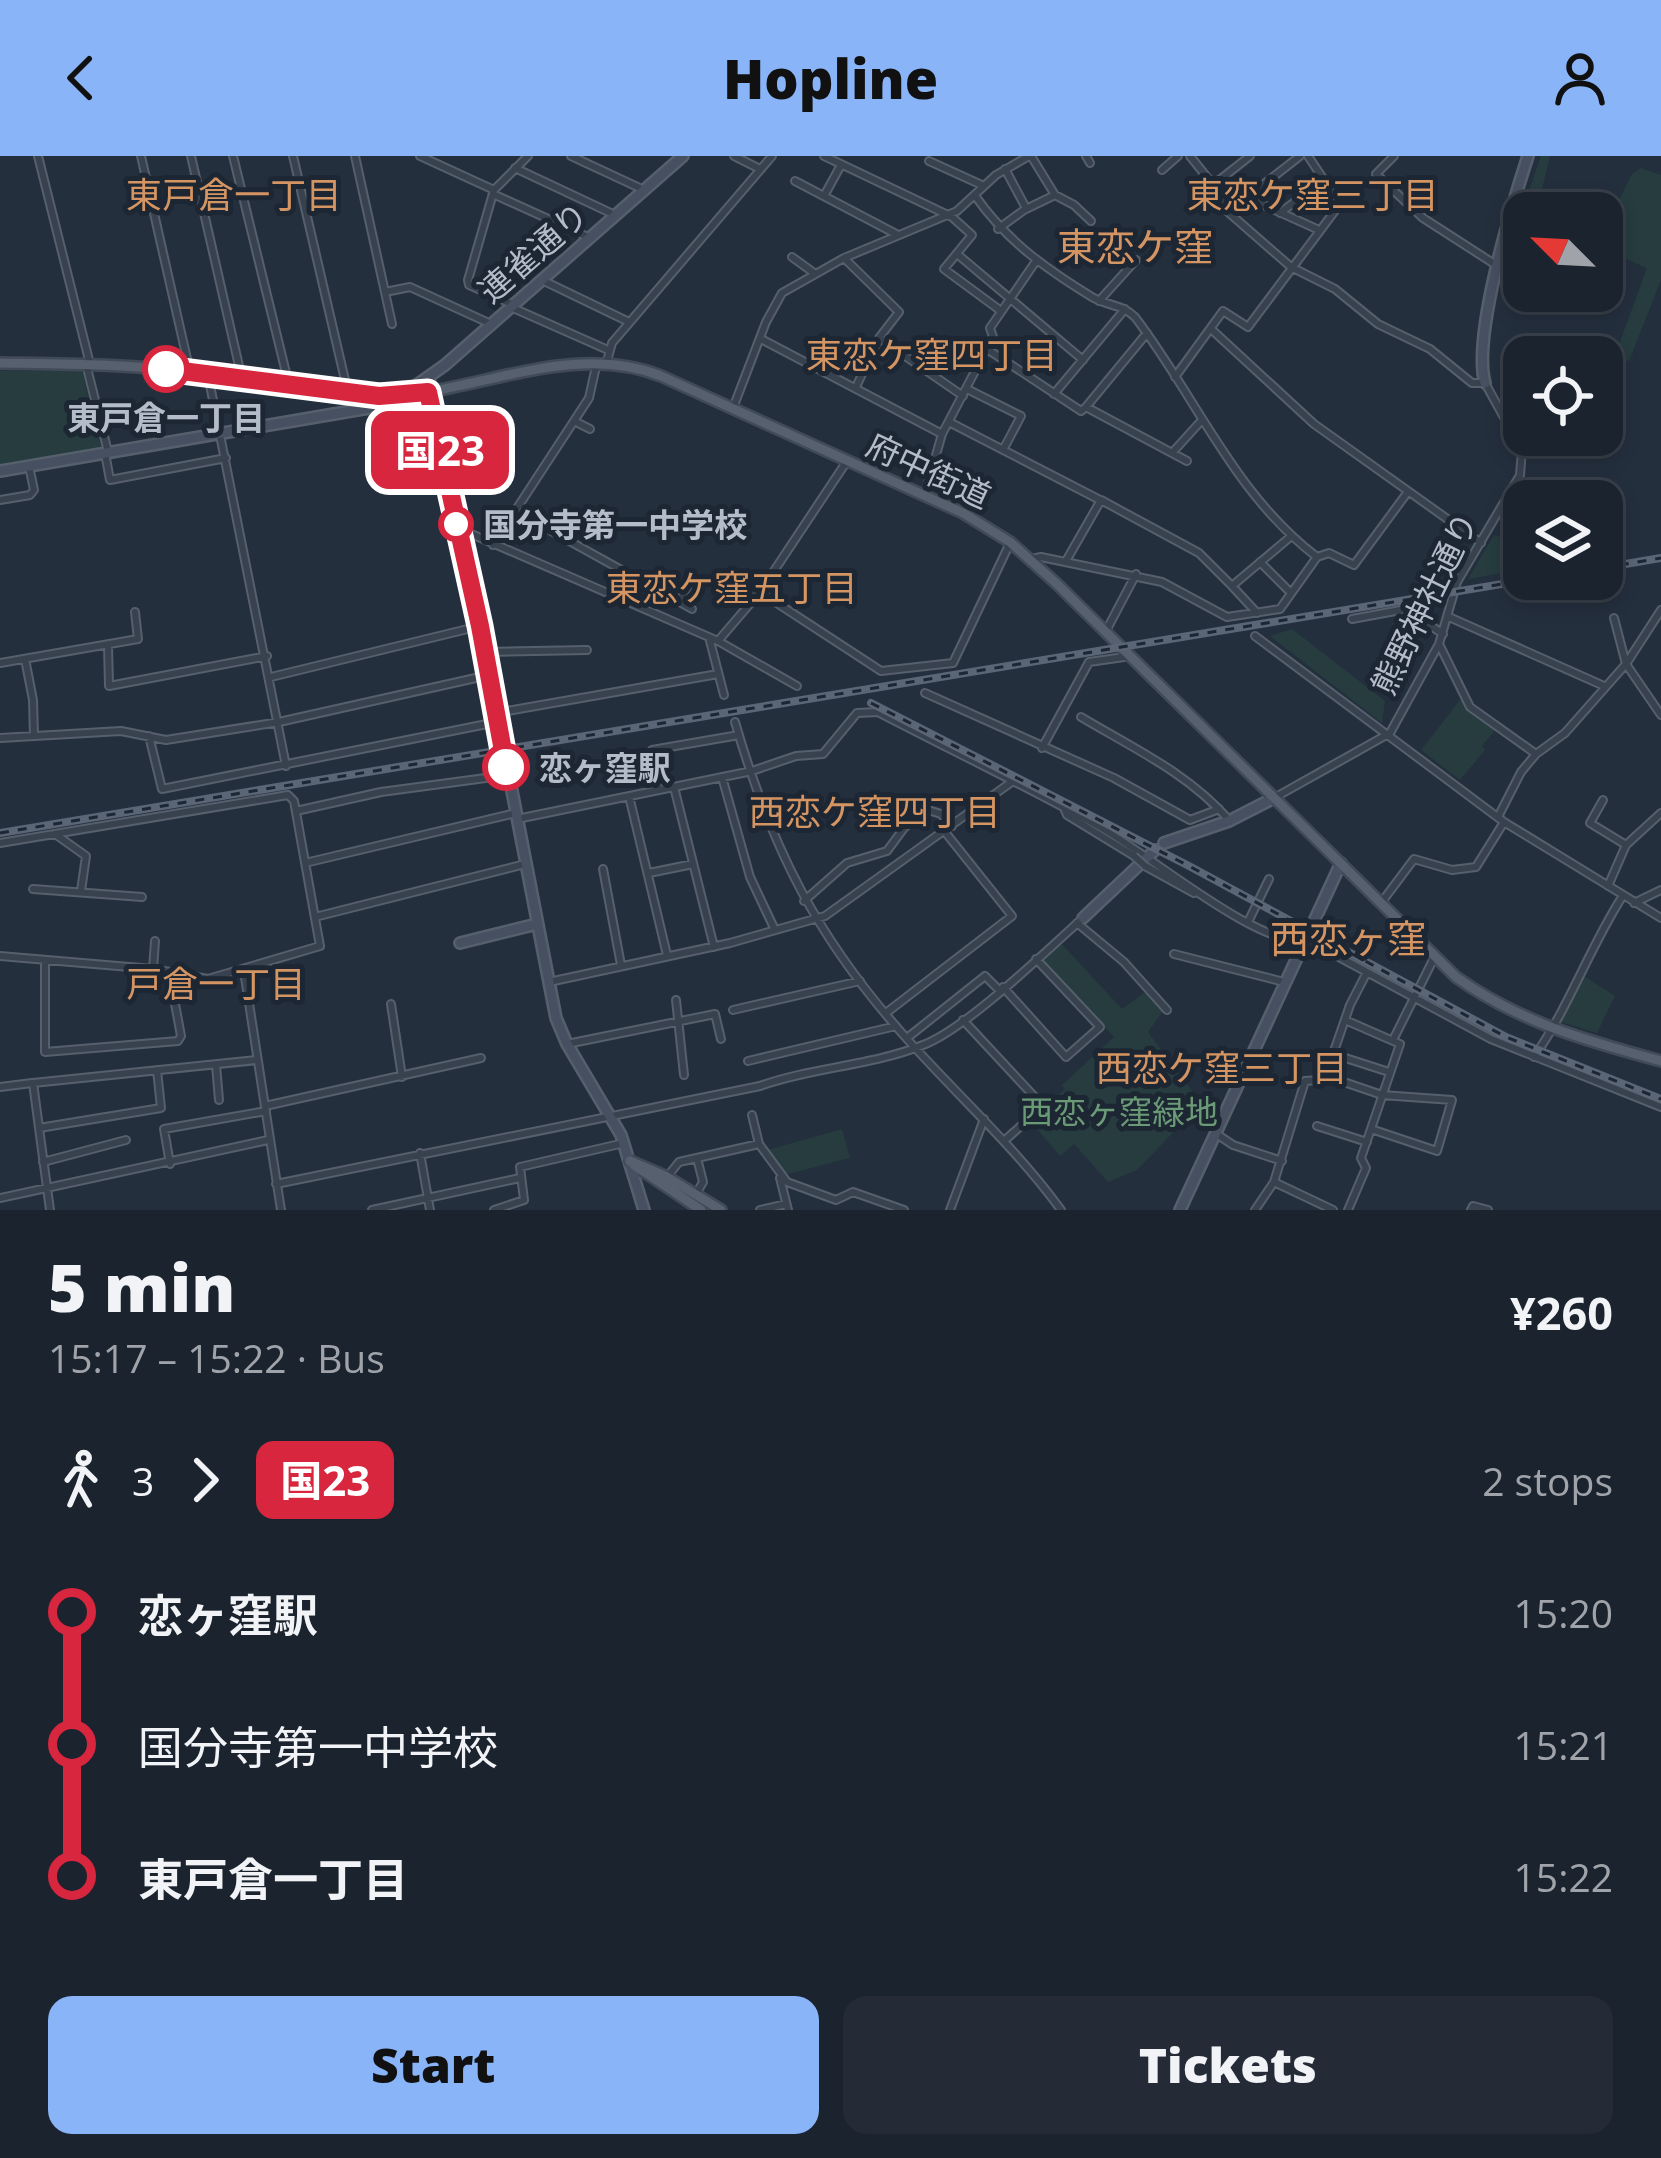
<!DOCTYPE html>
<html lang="en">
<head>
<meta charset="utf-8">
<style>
	:root { --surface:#1b232e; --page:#242b36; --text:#f1f3f6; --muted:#a0a4aa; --line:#39404a; --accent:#8ab4f8 }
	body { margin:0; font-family:"Open Sans","Noto Sans JP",sans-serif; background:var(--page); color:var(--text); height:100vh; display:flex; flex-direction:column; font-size:45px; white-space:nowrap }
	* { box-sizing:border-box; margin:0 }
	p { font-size:39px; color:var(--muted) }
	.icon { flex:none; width:66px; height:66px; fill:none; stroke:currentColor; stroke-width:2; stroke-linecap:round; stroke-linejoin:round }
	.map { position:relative; height:1054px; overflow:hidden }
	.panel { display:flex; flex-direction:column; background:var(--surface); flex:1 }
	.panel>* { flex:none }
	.badge { padding:0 24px; border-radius:18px; font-size:42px; line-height:78px }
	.needle { width:78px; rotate:294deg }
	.fabs { position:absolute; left:1503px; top:36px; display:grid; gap:24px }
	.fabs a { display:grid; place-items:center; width:120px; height:120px; border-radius:24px; background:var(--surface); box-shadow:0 6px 18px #0003,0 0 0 3px var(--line); font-size:60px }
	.map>.badge { position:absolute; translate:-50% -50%; box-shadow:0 0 0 6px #fff }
	.legs { display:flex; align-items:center; gap:18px; height:132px; padding:0 48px; font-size:39px }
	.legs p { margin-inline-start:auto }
	.overview { display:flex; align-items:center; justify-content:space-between; height:204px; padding:0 48px }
	h1 { font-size:66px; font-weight:800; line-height:90px }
	.primary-button { display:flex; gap:24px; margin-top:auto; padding:24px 48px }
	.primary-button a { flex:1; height:138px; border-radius:24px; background:var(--accent); color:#111; font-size:48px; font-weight:800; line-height:138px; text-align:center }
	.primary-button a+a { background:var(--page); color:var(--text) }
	ul { padding:0 48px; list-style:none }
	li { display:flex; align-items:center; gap:42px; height:132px; font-size:45px }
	li i { display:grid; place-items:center; width:18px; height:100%; margin:0 15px; background:currentColor }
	li i::after { content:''; width:30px; height:30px; margin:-15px; border:9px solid; border-radius:50%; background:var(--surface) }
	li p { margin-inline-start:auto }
	li:first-child i { background:linear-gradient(#0000 50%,currentColor 0) }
	li:last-child i { background:linear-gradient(currentColor 50%,#0000 0) }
	header { display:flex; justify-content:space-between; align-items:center; height:156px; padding:0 48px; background:var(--accent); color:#111; font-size:54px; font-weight:800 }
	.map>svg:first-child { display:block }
	.green { fill:#263c3f }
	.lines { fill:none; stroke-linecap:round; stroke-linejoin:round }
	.street-casing { stroke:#565f6c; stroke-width:10 }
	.secondary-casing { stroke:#565f6c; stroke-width:14 }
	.primary-casing { stroke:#414a57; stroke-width:14 }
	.street { stroke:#38414e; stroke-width:6 }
	.secondary { stroke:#465061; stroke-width:9 }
	.primary { stroke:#56606e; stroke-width:9 }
	.rail-casing { stroke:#5a6575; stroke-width:8 }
	.rail { stroke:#1d2633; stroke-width:3; stroke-dasharray:9; stroke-linecap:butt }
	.street-bridge-casing { stroke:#565f6c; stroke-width:10; stroke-linecap:butt }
	.street-bridge { stroke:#38414e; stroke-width:6 }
	.line-1-casing { stroke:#fff; stroke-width:27 }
	.line-1 { stroke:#d7263d; stroke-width:18 }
	.stop-1-dot { fill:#fff; stroke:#d7263d; stroke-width:6 }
	.labels { text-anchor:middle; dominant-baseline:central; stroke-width:10; stroke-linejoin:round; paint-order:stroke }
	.street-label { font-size:33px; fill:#b4bcc9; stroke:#1d2633 }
	.stop-label { font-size:33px; font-weight:bold; fill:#b4bcc9; stroke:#1d2633; text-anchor:start }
	.park-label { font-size:33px; fill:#6b9a76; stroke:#1d2633 }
	.neighbourhood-label { font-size:36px; fill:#d59563; stroke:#1d2633 }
	.quarter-label { font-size:39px; fill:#d59563; stroke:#1d2633 }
</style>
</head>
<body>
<header><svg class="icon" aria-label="back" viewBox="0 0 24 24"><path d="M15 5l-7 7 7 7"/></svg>Hopline<svg class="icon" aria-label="person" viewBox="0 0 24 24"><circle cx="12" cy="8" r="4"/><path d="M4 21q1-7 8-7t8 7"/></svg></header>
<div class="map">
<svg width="1661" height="1054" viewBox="0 0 1661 1054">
	<rect width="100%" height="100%" fill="#242f3e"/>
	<!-- green -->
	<path class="green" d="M1541,0H1550L1542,33L1611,60L1632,18L1641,12L1661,19V124L1629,205L1614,202L1647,112L1602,93V57H1558L1526,43Z
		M0,215H82L101,292L0,309Z
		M1494,379L1524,390V413L1468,423Z
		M1292,473L1385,545L1382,567L1270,480Z
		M1460,544L1496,573L1482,590L1485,594L1460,624L1421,594Z
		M1060,786L1122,853L1145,836L1163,855L1148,876L1204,951L1215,955L1210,968L1190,959L1137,1014L1108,1026L1074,988L1060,1000L1031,966L1065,933L1062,929L1114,881L1042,805Z
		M1582,819L1615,840L1597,877L1561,866Z
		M842,973L850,1002L780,1020L764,995Z"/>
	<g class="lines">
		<!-- street casing -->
		<g class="street-casing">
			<path id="street" d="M38,0L90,208
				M141,0L190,216
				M191,0L242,223
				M233,0L289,229
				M293,0L348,237
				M355,0L392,168
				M420,0L494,34
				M571,0L644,34
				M734,0L760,13
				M824,0L952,61L972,79L944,113L1001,155
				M1031,0L1055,39
				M1086,0L1090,7
				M1190,0L1231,51
				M1300,0L1228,56L1291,111L1335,133L1378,168L1430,193L1472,227H1485L1522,294L1520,319L1457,426L1439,488L1390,577
				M1394,0L1376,18L1423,62L1496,109
				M929,5L984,30
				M515,12L615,59
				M1005,13L1026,52
				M1162,14L1178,0
				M795,25L898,79
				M1213,29L1250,0
				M493,38L588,81
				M824,40L841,9
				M976,41C1007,85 1046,113 1092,141C1107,150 1122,148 1135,161C1196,241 1234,338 1317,401L1329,397L1354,409L1407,337
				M1246,41L1319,74
				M1280,57L1324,24
				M998,73L1024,54L1055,39L1074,49L1091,65
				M957,98L1083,204
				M792,101L814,117
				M844,102L899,156L879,182L856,231
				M544,125L629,166
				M385,136L410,131L491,168
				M1099,145L1136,104
				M512,148L469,129L468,124L494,34L528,0
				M513,152L608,194
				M1211,173L1314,268L1481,387
				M879,182L963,240
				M761,183L942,278
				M987,193L1081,255L1086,251L1187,305
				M607,205L612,187L772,0
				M86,208L108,296
				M208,219L286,610
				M1175,221L1223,155L1248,171L1340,48L1308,0
				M967,233L1021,260L1003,294
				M1054,238L1125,153
				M1086,251L1147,177
				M733,252L766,166L782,137L844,102L957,55L996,19L1029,0
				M574,265L590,273
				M949,266L1100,344
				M105,297L110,324L226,302
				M1172,297L1202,264
				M924,341L942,278L993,181L990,172L1036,105
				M0,344L30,339L34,334L29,310
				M515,355L692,453
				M460,373L718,485L797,530
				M493,389L589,242L597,206
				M1031,403L1041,401L1162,426L1227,461L1280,453L1317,401
				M1066,405L1101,344L1199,397L1232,430L1289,382
				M1260,406L1290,436
				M721,421L758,438
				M1232,430L1257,457
				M760,436L881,515L953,507L1010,387
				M679,446L689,429
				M1449,461L1604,530
				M1614,462L1626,508L1661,559
				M1352,463L1406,453L1443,478
				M1106,475L1136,418
				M1255,480L1504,666L1661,762
				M710,485L724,539
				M718,485L760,436L847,305
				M1439,488L1470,551L1536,598
				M108,489L109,530L267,500
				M485,496L587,494
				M25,503L33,544L34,580
				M0,507L138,483L135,456
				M271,521L480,470
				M925,537L1114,622L1190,664L1219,653
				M496,557L718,518
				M1081,561C1133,592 1188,617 1229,664
				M735,566C772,694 818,784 908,884C959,941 1016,992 1061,1054
				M149,580L162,633L497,566
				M0,582L121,575L166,584L279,566L489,519
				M1042,592L1089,506L1131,500
				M722,621L750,721L775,774
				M674,631L714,791
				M658,633L652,594L739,579
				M629,640L667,799
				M1274,642L1390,577
				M1603,644L1590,667L1626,689
				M1064,652L1067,659L1134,700
				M296,655L381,636L508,619
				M1498,661L1521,616L1536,598L1565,577L1626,508L1661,454
				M517,663L752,615L796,600L823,598L857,557L878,556C951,594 1026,630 1098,670C1153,700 1254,790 1313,787L1491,883L1661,951
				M55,678L86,700L81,735
				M0,687L288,639L294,645L320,790L208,823L153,813L0,800
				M305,707L516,657
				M1145,710L1194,737
				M603,713L621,809
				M649,717L693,708
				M1608,730L1626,689L1661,657
				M33,733L142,741
				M804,745L847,707L887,695L904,672L925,653L941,658L952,670
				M1381,747L1414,703L1452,714L1476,711L1504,666
				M1634,747L1661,734
				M315,761L525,708
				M1248,766L1269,723
				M1077,767L1124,806L1167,854
				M1174,798L1284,826
				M45,804V896L178,885L181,880L173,837L176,817
				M153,813L155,785
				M244,815L281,1054
				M1366,818L1350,849L1333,898L1389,916
				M549,826L730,787L825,760L1013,625
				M1003,831L1066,901L1100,871L1036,803
				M676,844L684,919
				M391,848L402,921
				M733,854L860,825
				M886,857L1012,760L945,676
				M963,864L1043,950L1004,985
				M1345,864L1400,888L1361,1002L1366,1012L1348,1054
				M907,882L985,820L999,834
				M1394,882L1434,802
				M567,888L715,858L721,883
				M1534,901C1569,851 1589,793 1622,741
				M748,905L896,870
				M216,909L219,944
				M0,931L32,927
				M265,950L481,902
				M752,959L759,988L787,1026L836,1044L853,1036L904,1054
				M1317,970L1367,986
				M39,972L161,952L157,914
				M1215,977L1233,989L1282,1005
				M420,997L430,1054
				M43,1006L126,984
				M170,1008L164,973L266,955
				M667,1021L679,1006L759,988
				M780,1022L788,1054
				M1274,1026L1333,1054
				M276,1028L760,930C813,911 871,910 923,889C966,873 1046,795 1083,762
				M696,1038L703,1026L697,1002
				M0,1042L268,984
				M50,1054L33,927L257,904
				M372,1054L520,1022
				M494,1054L524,1044L520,1011L624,987
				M760,1054L786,1048
				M950,1054L984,963
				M1255,1054L1274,1026L1305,925L1335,923L1382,939L1452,944L1437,995L1371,973
				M1471,1054L1473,1050L1488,1054"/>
		</g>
		<!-- secondary casing -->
		<g class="secondary-casing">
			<path id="secondary" d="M431,219L427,231L480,470L556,862L567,888L621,979L644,1054
				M1485,227C1472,181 1512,49 1528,0
				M404,238L445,209L683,0
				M0,315L375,251L379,240
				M1164,687L1229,665L1274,642
				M1083,762L1155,694
				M460,787L537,768
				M1180,1054L1341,707"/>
		</g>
		<!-- primary casing -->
		<g class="primary-casing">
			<path id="primary" d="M0,207C64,208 128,208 192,216C265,226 355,249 428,236C505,223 585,190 661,220L963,357L1010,386L1057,428L1456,821C1519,866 1587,885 1661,905
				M630,1005L667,1021L721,1054
				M634,1009L701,1054"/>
		</g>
		<!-- street -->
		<use href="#street" class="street"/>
		<!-- secondary -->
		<use href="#secondary" class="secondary"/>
		<!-- primary -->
		<use href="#primary" class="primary"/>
		<!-- rail casing -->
		<g class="rail-casing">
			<path id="rail" d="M1602,412L1661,402
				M871,547L1189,710L1506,881L1661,943
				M0,677L1532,423"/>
		</g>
		<!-- rail -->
		<use href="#rail" class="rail"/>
		<!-- street-bridge casing -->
		<g class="street-bridge-casing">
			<path id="street-bridge" d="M1134,700L1145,710"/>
		</g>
		<!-- street-bridge -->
		<use href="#street-bridge" class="street-bridge"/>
	</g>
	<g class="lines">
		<!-- line-1 casing -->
		<g class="line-1-casing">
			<path id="line-1" d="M166,213L379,240L428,236L480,470L506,611"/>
		</g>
		<!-- line-1 -->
		<use href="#line-1" class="line-1"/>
	</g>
	<!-- markers -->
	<g class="stop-1-dot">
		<circle cx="166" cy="213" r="21"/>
		<circle cx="456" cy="368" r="15"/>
		<circle cx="506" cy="611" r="21"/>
	</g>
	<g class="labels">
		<!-- street labels -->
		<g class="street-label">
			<text transform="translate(533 96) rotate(-41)">連雀通り</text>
			<text transform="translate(929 314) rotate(25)">府中街道</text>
			<text transform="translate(1424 447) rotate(-64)">熊野神社通り</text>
		</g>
		<!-- stop labels -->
		<g class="stop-label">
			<text x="166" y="261" text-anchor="middle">東戸倉一丁目</text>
			<text x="483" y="368">国分寺第一中学校</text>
			<text x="539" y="611">恋ヶ窪駅</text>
		</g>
		<!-- park labels -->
		<g class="park-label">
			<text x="1119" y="955">西恋ヶ窪緑地</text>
		</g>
		<!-- neighbourhood labels -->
		<g class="neighbourhood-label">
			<text x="234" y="38">東戸倉一丁目</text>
			<text x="1313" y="38">東恋ケ窪三丁目</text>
			<text x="932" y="198">東恋ケ窪四丁目</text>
			<text x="732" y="431">東恋ケ窪五丁目</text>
			<text x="875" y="655">西恋ケ窪四丁目</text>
			<text x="216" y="827">戸倉一丁目</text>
			<text x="1222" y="911">西恋ケ窪三丁目</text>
		</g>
		<!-- quarter labels -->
		<g class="quarter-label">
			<text x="1135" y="89">東恋ケ窪</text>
			<text x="1348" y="781">西恋ヶ窪</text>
		</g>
	</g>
</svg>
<div class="fabs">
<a><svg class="needle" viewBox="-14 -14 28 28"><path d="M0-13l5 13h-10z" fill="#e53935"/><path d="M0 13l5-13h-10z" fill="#a0a4aa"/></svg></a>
<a><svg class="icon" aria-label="locate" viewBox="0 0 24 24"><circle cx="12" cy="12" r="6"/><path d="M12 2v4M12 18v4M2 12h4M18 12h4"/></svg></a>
<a><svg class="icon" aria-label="layers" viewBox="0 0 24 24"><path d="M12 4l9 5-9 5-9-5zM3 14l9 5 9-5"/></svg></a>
</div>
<b class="badge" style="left:440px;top:294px;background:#d7263d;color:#fff">国23</b>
</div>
<section class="panel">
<div class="overview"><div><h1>5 min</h1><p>15:17 – 15:22 · Bus</p></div><b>¥260</b></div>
<div class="legs"><svg class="icon" aria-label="walk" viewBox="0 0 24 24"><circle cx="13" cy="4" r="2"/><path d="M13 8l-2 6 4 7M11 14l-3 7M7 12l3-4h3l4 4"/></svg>3<svg class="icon" aria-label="forward" viewBox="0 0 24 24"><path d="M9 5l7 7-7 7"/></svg><b class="badge" style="background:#d7263d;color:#fff">国23</b><p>2 stops</p></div>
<ul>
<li><i style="color:#d7263d"></i><b>恋ヶ窪駅</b><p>15:20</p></li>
<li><i style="color:#d7263d"></i><span>国分寺第一中学校</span><p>15:21</p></li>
<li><i style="color:#d7263d"></i><b>東戸倉一丁目</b><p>15:22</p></li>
</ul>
<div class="primary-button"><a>Start</a><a>Tickets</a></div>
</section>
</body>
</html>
